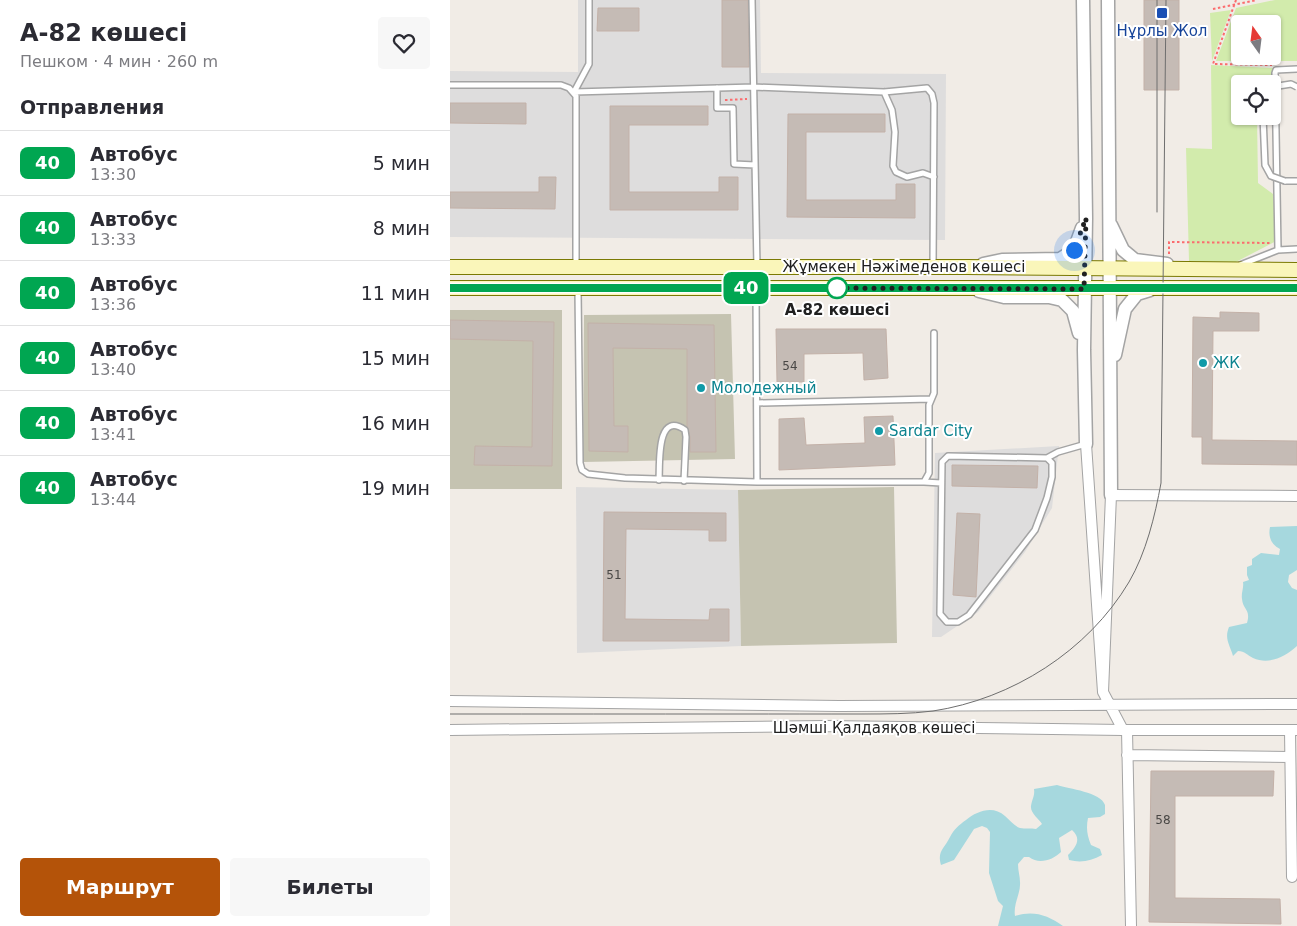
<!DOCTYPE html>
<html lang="ru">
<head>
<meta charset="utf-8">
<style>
	:root { --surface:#fff; --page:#f7f7f7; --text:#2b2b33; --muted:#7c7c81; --line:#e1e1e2; --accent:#b45309 }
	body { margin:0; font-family:"DejaVu Sans",sans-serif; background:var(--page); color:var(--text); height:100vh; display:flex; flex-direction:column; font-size:19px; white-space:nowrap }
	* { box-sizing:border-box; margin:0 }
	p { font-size:16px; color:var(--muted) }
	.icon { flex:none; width:28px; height:28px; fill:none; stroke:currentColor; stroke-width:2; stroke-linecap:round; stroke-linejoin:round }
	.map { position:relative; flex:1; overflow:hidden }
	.sheet { display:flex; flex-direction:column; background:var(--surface); width:450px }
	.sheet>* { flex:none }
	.badge { padding:0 10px; border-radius:8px; font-size:18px; line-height:32px }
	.needle { width:32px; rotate:346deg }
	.fabs { position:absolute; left:781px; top:15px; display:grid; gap:10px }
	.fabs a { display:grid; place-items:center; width:50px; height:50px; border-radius:5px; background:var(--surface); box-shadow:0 1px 4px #0004; font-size:25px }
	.you { position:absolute; width:25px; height:25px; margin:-12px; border:4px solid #fff; border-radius:50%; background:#1a73e8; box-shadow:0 0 0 8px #1a73e833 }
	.map>.badge { position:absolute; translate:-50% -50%; box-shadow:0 0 0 2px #fff }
	h2 { padding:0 20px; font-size:19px; line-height:45px }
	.round { display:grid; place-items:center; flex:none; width:52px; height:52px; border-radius:5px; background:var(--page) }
	.overview { display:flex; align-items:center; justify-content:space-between; height:85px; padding:0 20px }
	h1 { font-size:24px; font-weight:700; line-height:38px }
	.action { display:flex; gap:10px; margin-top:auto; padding:10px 20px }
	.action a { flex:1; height:58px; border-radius:5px; background:var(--accent); color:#fff; font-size:20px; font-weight:700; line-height:58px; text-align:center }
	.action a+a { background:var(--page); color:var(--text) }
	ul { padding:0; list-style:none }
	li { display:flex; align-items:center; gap:15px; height:65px; padding:0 20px; border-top:1px solid var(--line) }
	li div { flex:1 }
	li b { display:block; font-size:19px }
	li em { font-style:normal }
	li .badge { min-width:55px; font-weight:700; text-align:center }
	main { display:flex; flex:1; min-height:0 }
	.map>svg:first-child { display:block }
	.residential { fill:#dedddd }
	.construction { fill:#c5c3b1 }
	.grass { fill:#d2ebac; fill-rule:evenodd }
	.water { fill:#a6d8de }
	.building { fill:#c5bbb5; stroke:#c3b1a8 }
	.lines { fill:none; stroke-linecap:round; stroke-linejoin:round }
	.service-casing { stroke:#a4a4a4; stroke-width:8 }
	.minor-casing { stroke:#a4a4a4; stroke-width:12 }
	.tertiary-casing { stroke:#a4a4a4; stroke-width:15 }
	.secondary-casing { stroke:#7a7903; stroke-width:16 }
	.path { stroke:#fb6c6e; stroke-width:2; stroke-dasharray:2.5 2.5; stroke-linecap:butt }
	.service { stroke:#fff; stroke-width:5 }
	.minor { stroke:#fff; stroke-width:10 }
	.tertiary { stroke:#fff; stroke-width:12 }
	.secondary { stroke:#faf6ba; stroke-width:14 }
	.tram { stroke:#6e6e6e; stroke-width:1 }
	.service-bridge-casing { stroke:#a4a4a4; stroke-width:8; stroke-linecap:butt }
	.service-bridge { stroke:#fff; stroke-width:5 }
	.line-casing { stroke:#fff; stroke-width:11 }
	.line { stroke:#00a651; stroke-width:8 }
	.walk { stroke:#202020; stroke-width:5; stroke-dasharray:0 9 }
	.transit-dot { fill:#1a4fb4; stroke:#fff; stroke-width:2 }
	.stop-dot { fill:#fff; stroke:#00a651; stroke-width:2.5 }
	.culture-dot { fill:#0f9aa8; stroke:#fff; stroke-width:2 }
	.labels { text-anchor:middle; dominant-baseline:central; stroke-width:4; stroke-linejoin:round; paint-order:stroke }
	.number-label { font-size:12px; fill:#494745 }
	.transit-label { font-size:15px; fill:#164399; stroke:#fff }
	.street-label { font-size:15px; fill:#202020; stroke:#fff }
	.stop-label { font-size:15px; font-weight:bold; fill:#202020; stroke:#fff }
	.culture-label { font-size:15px; fill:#0d838f; stroke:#fff; text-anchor:start }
</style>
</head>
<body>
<main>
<section class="sheet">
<div class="overview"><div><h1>A-82 көшесі</h1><p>Пешком · 4 мин · 260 m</p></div><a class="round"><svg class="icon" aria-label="heart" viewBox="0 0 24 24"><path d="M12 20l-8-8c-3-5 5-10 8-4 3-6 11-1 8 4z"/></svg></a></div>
<h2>Отправления</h2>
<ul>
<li><span class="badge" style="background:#00a651;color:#fff">40</span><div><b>Автобус</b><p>13:30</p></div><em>5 мин</em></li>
<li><span class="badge" style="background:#00a651;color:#fff">40</span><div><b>Автобус</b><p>13:33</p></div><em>8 мин</em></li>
<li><span class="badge" style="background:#00a651;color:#fff">40</span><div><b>Автобус</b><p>13:36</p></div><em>11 мин</em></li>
<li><span class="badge" style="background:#00a651;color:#fff">40</span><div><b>Автобус</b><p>13:40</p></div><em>15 мин</em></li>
<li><span class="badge" style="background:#00a651;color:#fff">40</span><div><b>Автобус</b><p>13:41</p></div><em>16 мин</em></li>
<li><span class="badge" style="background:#00a651;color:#fff">40</span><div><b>Автобус</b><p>13:44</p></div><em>19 мин</em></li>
</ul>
<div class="action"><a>Маршрут</a><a>Билеты</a></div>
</section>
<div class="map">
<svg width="847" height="926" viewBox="0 0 847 926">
	<rect width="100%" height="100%" fill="#f1ece6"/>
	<!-- residential -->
	<path class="residential" d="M128,0H310L311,73L496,74L495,240L0,237V71L128,72Z
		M609,446L602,508L575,552L528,612L491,637H482L485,453Z
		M126,487L288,490L291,646L127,653Z"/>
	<!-- construction -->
	<path class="construction" d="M0,310H112V489H0Z
		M281,314L285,459L133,462L134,315Z
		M444,487L447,643L291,646L288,490Z"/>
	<!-- grass -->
	<path class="grass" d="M825,0H847V61H766L786,8ZM790,24H822V56H790Z
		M781,10L762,61L760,13Z
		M761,65L823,68L822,81L814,84H790V116H807L808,183L823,194L828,240L782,264L739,261L736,148L762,149Z"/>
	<!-- water -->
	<path class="water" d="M847,526V570L839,575L838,582L842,588L847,590V646C835,657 819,665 803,658C797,655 795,651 788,651L783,656C780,645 774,639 779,627L797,623C801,609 793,610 792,599C791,593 794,588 793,582L799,580L797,575V567L802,565V559L811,553L829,555L830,549C821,544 818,537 820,527Z
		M607,785C619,789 651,792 655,805C655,808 655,811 655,814L650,817L638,818C636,828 637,835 641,845L650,849L652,855C641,861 631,863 619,860L618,855C626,847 632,839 622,830L609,838L611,852C603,860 589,865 579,857H574L568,864C568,871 570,876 570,882C571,893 563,904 565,916C583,910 598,915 613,926H548L553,906L548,901L539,873L540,832L537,828L532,826L524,829L504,860L491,865C487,851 494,849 500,837C504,829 509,825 516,820C527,811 543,805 555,816C560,820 564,826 570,828C575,829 581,828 586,829L592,824C589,819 580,813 581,806C582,799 585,796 584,789Z"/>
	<!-- building -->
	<path class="building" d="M272,0H298L299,67H272Z
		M694,0H729V90H694Z
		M148,8H189V31H147Z
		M0,103H76V124L0,123Z
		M160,106H258V125H179V192H269V177H288V210H160Z
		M338,114H435V132H356V200H446V184H465V218L337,217Z
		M89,177H106L105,209L0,208V192H89Z
		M770,312L809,313V331H763L762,440L847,441V465L752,464V437H742L743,317L770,318Z
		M0,320L104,322L102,466L24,465L25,446L82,447L83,341L0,339Z
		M138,323L264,325L266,452H240V437L237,426V349L163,348L164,426H178V452L139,451Z
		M326,329H436L438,378L414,380L413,353L354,354V382H327Z
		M443,416L445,465L329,470V419L354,418L356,445L415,443L414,417Z
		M502,465L588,466L587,488L502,486Z
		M154,512L276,513V541H259V530L176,529L175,619L259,620L260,609H279V641H153Z
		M507,513L530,514L526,597L503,595Z
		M701,771H824L823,796H725V898L830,899L831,924L699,922Z"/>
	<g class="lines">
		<!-- service casing -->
		<g class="service-casing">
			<path id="service" d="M139,0V64L124,92L304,87L434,92L477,88L482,94L484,103L483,267
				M302,0L307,267
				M0,85H111L119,88L126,96V267
				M267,88V108H283L284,164L305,165
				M434,92L442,110L445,132L443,166L446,172L457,177L473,173L484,177
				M835,181H847
				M828,250L825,73L826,70L847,69
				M790,265L828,250L847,249
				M128,290L130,463L132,470L138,474L175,478L307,482H474L479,473V405L484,393V333
				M306,290L307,482
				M307,403L481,399
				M498,456L597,458L602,463V477L597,498L585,530L519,615L508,622H497L490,614L492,462Z
				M597,458L608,452L636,444
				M209,480C210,464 206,410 235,430L236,437L234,481
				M474,482L491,483"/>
		</g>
		<!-- minor casing -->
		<g class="minor-casing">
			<path id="minor" d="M636,444L653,692L661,495L847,496
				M653,692L673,730
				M0,701L389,706L847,704
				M0,730L375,726L673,730H847
				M677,730L681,926
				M840,730L842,877
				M677,755L840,757"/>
		</g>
		<!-- tertiary casing -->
		<g class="tertiary-casing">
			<path id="tertiary" d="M633,0L636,218L634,350L636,444
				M658,0L661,495
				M661,225L673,250L685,260L717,264
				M533,264L552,260L610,259L624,250L632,228
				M529,291L554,297H599L612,300L623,311L629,333
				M665,355L675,309L687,294L700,290"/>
		</g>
		<!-- secondary casing -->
		<g class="secondary-casing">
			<path id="secondary" d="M0,267H516L847,270
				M0,288H847"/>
		</g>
		<!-- path -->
		<path class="path" d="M786,0L763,64L822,65
			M763,9L807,0
			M275,100L297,99
			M719,254V242L822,243"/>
		<!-- service -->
		<use href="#service" class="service"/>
		<!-- minor -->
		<use href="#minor" class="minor"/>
		<!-- tertiary -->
		<use href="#tertiary" class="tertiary"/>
		<!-- secondary -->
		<use href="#secondary" class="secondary"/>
		<!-- tram -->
		<path class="tram" d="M707,212V0
			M0,714C96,714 192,714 287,714C329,714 371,714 412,714C436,714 460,714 483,711C562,699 638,651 679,582C696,553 705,516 711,483L716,0"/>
		<!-- service-bridge casing -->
		<g class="service-bridge-casing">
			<path id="service-bridge" d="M822,87L841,84L847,87
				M813,116L815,165L821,176L835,181"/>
		</g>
		<!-- service-bridge -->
		<use href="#service-bridge" class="service-bridge"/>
	</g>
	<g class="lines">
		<!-- line casing -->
		<g class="line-casing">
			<path id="line" d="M0,288H847"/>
		</g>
		<!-- line -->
		<use href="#line" class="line"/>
		<!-- walk -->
		<path class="walk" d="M387,288H383L634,289L636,218L624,250"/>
	</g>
	<!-- markers -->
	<rect class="transit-dot" x="706" y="7" width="12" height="12" rx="2.5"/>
	<circle class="stop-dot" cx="387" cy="288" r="10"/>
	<g class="culture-dot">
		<circle cx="753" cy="363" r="5"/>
		<circle cx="251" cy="388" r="5"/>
		<circle cx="429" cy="431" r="5"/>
	</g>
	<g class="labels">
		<!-- number labels -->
		<g class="number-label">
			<text x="340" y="366">54</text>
			<text x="164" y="575">51</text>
			<text x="713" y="820">58</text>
		</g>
		<!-- transit labels -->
		<g class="transit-label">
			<text x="712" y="31">Нұрлы Жол</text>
		</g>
		<!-- street labels -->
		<g class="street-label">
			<text x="454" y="267">Жұмекен Нәжімеденов көшесі</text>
			<text x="424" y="728">Шәмші Қалдаяқов көшесі</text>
		</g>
		<!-- stop labels -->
		<g class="stop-label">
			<text x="387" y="310">A-82 көшесі</text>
		</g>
		<!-- culture labels -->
		<g class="culture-label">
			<text x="763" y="363">ЖК</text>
			<text x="261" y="388">Молодежный</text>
			<text x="439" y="431">Sardar City</text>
		</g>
	</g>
</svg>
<div class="fabs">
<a><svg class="needle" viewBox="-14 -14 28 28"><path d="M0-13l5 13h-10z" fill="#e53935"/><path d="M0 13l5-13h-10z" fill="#7c7c81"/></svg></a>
<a><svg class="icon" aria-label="locate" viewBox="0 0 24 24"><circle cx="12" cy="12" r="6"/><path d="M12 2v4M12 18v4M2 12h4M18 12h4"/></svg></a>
</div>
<div class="you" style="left:624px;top:250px"></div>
<b class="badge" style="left:296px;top:288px;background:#00a651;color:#fff">40</b>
</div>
</main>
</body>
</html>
